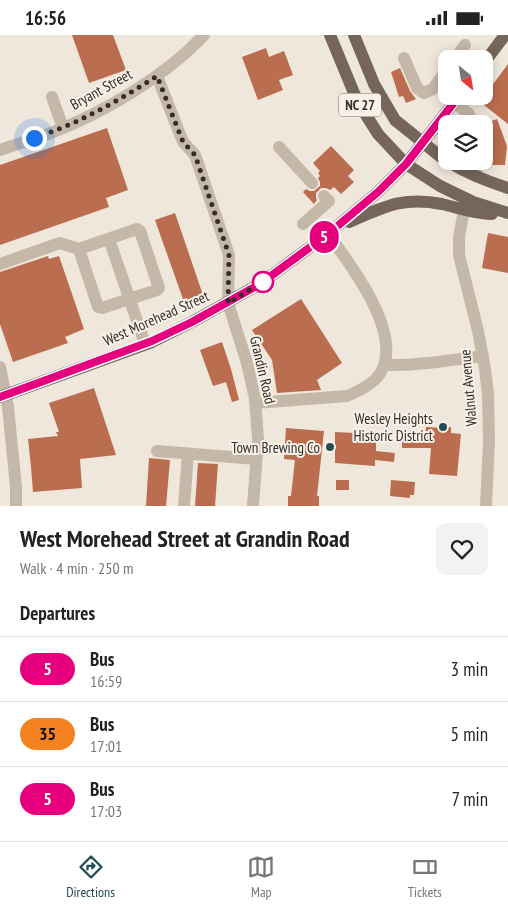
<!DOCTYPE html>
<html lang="en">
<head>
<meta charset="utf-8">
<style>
	:root { --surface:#fff; --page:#f2f2f2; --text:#222; --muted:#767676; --line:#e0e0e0; --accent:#224d52 }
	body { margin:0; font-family:"PT Sans Narrow",sans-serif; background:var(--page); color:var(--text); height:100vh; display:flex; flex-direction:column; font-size:19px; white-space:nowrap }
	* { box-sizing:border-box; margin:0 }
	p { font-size:16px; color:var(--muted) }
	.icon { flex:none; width:28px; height:28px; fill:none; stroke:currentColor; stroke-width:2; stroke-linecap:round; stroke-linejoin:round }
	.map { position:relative; height:471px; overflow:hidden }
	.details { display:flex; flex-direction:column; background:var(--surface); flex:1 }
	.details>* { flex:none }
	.badge { padding:0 10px; border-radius:16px; font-size:18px; line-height:32px }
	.needle { width:32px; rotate:150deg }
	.buttons { position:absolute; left:438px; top:15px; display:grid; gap:10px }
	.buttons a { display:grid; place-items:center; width:55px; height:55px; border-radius:10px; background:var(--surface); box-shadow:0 2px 12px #0003; font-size:25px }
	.you { position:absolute; width:25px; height:25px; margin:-12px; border:4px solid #fff; border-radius:50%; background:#1a73e8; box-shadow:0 0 0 8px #1a73e833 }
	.map>.badge { position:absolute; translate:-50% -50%; box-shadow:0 0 0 2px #fff }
	h2 { padding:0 20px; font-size:19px; line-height:45px }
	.round { display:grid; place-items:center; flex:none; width:52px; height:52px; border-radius:10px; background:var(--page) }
	.summary { display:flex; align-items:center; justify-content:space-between; height:85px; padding:0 20px }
	h1 { font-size:24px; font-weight:600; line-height:38px }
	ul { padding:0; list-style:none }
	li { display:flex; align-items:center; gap:15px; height:65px; padding:0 20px; border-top:1px solid var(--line) }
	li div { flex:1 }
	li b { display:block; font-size:19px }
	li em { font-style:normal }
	li .badge { min-width:55px; font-weight:700; text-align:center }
	.status { display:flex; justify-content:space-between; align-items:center; height:35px; padding:0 25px; background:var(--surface); direction:ltr }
	.status svg { height:14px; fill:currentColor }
	.tabs { display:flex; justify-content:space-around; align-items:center; height:70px; border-top:1px solid var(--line); background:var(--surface); font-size:14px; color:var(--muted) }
	.tabs a { display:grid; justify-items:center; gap:2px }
	.tabs .selected { color:var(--accent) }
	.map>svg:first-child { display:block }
	.building { fill:#bb6d4f }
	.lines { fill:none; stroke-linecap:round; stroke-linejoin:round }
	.minor { stroke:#c6b8a9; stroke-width:12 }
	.major { stroke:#75655b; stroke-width:12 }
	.line-casing { stroke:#fff; stroke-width:11 }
	.line { stroke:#e6007e; stroke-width:8 }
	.walk { stroke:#342d28; stroke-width:5; stroke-dasharray:0 9 }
	.stop-dot { fill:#fff; stroke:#e6007e; stroke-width:2.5 }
	.poi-dot { fill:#224d52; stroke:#f8f1e8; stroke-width:2 }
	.labels { text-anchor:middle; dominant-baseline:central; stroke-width:4; stroke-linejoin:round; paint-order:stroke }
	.shield { fill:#f8f1e8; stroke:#6f6862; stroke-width:1 }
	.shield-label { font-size:14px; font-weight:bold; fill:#342d28 }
	.street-label { font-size:15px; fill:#342d28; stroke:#f8f1e8 }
	.poi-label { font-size:15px; fill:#342d28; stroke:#f8f1e8; text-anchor:end }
</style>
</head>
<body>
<div class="status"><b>16:56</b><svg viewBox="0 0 49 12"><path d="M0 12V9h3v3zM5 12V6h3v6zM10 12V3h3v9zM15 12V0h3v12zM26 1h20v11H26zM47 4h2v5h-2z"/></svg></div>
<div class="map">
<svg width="508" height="471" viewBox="0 0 508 471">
	<rect width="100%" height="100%" fill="#efe7dc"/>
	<!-- building -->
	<path class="building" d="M72,0H113L126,35L89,48Z
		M266,13L269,22L284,16L293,40L279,45L283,55L258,65L242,22Z
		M508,29V89L480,67Z
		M400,33L410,56L416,64L406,68L403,61L399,62L391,37Z
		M497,84L507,111L505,130H492L493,116L484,92V89Z
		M107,93L128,155L106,163L109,172L0,210V130Z
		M331,111L354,135L348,141L354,147L341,159L334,152L330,155L326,153H321L316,158V163L317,165L314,169L303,157L306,154L310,156H314L320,151V147L318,143L320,141L318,138L320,136L313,128Z
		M175,178L203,260L184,267L155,185Z
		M488,198L508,202V238L482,233Z
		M48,221L49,224L59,221L84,294L65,302L68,308L13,327L0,289V237Z
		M301,264L342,328L317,345L321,355L277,358L272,325L252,295Z
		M222,307L231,334L239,365L232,367L226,347L213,351L200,315Z
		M94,353L116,420L80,424L82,453L33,457L31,432L28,404L58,401L56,397H59L49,368Z
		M426,392L442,393L443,392H451V398L461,399L457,441L429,439L431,413H402V403H425Z
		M286,393L324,396L317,461H319V471H288V461H291L295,425L284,424Z
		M335,397L376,399V416L395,418L394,427L375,425V431L335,428Z
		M149,423L170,425L166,471H146Z
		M198,428L218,429L215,471H195Z
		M336,445H349V455H336Z
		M391,445L415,447L414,460H410V463L390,461Z"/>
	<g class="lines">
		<!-- minor -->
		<path class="minor" d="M404,23L417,53L424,58L433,54L446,36
			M455,24L465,10
			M157,41L183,107L195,120L229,220L228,268L247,328L255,364L258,404L253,471
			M52,62L63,93
			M454,67L469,79L472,89
			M279,112L312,148
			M0,115C17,109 34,104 51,98C103,78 166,41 204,0
			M476,141L477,126
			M464,175L459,202V220L478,296L485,334L488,359L489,406L486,471
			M303,189L329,166L324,161
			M109,204L145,309
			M0,229L60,208L79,214L137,194L140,196L159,253L157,255L102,273L98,272L79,214
			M384,330C417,331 450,325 483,321
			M0,332L8,372L16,452V471
			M256,368L347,361C359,356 375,348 381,337C403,298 351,230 328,199
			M157,416L256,424
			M184,471L188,419"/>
		<!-- major -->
		<path class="major" d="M330,0L354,58L366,80L378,99L406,129L440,151L473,167L508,178
			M354,0L374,49L395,85L446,126
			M484,28L505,0
			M447,126C466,138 486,146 508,153
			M349,187C384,172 403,161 442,169C459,173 474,179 492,179
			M0,362L152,307L192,287L260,249L328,199L378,157L406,129L459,61"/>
	</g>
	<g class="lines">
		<!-- line casing -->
		<g class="line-casing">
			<path id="line" d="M0,362L152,306L192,287L260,249L328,199L378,157L406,129L459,61"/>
		</g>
		<!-- line -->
		<use href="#line" class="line"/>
		<!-- walk -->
		<path class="walk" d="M34,103C78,89 118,66 157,41L183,107L195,120L229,220L228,268L263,247"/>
	</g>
	<!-- markers -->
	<circle class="stop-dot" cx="263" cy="247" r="10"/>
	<g class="poi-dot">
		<circle cx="443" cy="392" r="5"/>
		<circle cx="330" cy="412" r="5"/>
	</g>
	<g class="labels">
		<!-- shield labels -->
		<rect class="shield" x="339" y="58.5" width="42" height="23" rx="4"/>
		<g class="shield-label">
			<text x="360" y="70">NC 27</text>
		</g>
		<!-- street labels -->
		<g class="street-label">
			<text transform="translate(101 54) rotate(-29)">Bryant Street</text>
			<text transform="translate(156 283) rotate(-24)">West Morehead Street</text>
			<text transform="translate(263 335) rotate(77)">Grandin Road</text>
			<text transform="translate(468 353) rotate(-95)">Walnut Avenue</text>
		</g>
		<!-- poi labels -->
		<g class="poi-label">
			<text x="433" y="383">Wesley Heights<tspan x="433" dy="17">Historic District</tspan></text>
			<text x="320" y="412">Town Brewing Co</text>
		</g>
	</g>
</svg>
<div class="buttons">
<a><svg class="needle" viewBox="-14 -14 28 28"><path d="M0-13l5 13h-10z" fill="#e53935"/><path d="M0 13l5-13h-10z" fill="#767676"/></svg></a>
<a><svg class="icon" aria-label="layers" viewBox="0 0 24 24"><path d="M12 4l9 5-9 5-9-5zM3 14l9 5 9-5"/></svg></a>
</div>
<div class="you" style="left:34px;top:103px"></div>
<b class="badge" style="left:324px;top:202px;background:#e6007e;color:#fff">5</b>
</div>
<section class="details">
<div class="summary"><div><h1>West Morehead Street at Grandin Road</h1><p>Walk · 4 min · 250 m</p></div><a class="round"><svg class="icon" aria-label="heart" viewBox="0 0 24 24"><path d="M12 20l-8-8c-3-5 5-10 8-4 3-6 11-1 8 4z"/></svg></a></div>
<h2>Departures</h2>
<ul>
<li><span class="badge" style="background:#e6007e;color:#fff">5</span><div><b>Bus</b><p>16:59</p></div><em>3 min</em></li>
<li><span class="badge" style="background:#f58220;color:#111">35</span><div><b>Bus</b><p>17:01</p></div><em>5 min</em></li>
<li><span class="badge" style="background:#e6007e;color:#fff">5</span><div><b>Bus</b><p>17:03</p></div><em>7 min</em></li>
</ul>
</section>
<nav class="tabs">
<a class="selected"><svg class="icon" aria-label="directions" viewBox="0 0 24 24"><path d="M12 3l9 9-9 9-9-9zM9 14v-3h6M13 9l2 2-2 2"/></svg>Directions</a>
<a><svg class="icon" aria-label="map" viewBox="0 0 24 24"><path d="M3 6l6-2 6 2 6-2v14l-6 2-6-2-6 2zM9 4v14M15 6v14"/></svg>Map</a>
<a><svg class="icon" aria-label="tickets" viewBox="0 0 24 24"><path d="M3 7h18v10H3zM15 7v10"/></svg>Tickets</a>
</nav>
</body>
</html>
